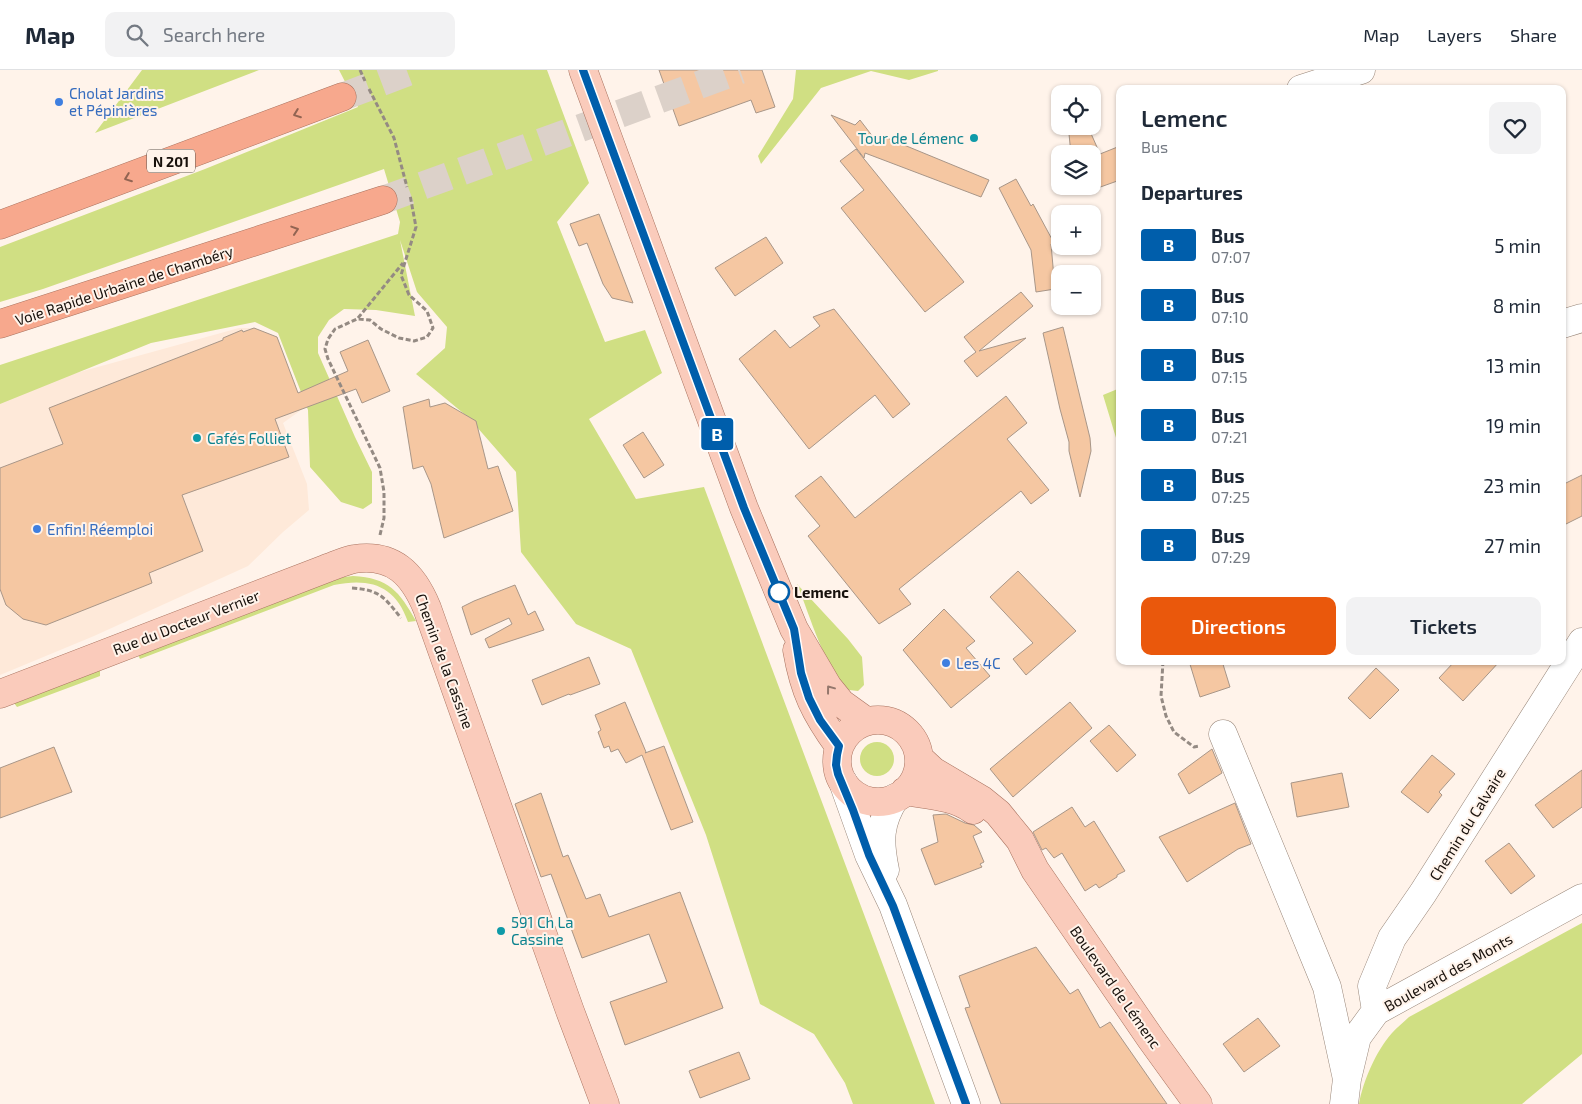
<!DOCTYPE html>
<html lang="en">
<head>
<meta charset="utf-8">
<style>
	:root { --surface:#fff; --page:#f2f2f3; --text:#1f2937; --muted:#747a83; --line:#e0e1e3; --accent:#ea580c }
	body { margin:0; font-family:"Exo 2",sans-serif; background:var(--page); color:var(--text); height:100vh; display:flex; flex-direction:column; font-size:19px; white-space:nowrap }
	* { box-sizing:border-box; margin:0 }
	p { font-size:16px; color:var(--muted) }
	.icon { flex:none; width:28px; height:28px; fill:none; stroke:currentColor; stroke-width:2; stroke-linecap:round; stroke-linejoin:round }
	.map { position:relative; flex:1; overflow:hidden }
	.side { position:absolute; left:1116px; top:15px; width:450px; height:580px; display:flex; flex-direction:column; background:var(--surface); border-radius:10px; box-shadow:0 1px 4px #0004 }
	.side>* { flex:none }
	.badge { padding:0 10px; border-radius:4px; font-size:18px; line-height:32px }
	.fabs { position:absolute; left:1051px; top:15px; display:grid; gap:10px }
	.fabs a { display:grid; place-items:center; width:50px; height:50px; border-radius:10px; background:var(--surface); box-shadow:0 1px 4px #0004; font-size:25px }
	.map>.badge { position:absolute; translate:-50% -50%; box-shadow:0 0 0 2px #fff }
	h2 { padding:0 25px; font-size:19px; line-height:45px }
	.round { display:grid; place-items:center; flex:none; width:52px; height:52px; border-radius:10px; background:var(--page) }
	.summary { display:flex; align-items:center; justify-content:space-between; height:85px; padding:0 25px }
	h1 { font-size:24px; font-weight:600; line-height:38px }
	.primary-button { display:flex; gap:10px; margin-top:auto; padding:10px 25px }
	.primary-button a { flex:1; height:58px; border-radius:10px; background:var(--accent); color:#fff; font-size:20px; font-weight:600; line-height:58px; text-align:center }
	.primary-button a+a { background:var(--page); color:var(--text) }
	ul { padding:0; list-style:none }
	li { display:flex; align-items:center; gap:15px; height:60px; padding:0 25px }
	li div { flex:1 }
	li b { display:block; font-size:19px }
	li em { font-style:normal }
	li .badge { min-width:55px; font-weight:700; text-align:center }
	header { display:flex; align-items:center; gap:30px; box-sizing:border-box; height:70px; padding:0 25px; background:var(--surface); border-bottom:1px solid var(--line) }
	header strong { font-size:24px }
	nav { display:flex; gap:28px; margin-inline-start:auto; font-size:18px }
	.search { width:350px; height:45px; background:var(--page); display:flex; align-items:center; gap:12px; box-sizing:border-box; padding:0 18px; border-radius:10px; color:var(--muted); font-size:19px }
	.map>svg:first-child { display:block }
	.built { fill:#fee9d9 }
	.green { fill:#d0df83 }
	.building { fill:#f5c7a2; stroke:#a89688 }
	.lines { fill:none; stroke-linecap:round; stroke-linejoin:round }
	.highway-tunnel { stroke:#dcd1c9; stroke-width:28; stroke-dasharray:28 14; stroke-linecap:butt }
	.minor-casing { stroke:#978578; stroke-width:29 }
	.major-casing { stroke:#a97360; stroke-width:29 }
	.highway-casing { stroke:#a97360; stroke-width:29 }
	.path { stroke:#948a83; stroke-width:3; stroke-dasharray:5 2.5; stroke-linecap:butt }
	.minor { stroke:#fff; stroke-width:28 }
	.major { stroke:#facbbb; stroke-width:28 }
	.highway { stroke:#f7a88d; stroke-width:28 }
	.oneway { stroke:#926452 }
	.oneway2 { stroke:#94776c }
	.line-casing { stroke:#fff; stroke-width:11 }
	.line { stroke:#005eab; stroke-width:8 }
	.shop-dot { fill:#3f7fe0; stroke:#fff3ea; stroke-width:2 }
	.culture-dot { fill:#0f9aa8; stroke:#fff3ea; stroke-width:2 }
	.stop-dot { fill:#fff; stroke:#005eab; stroke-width:2.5 }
	.labels { text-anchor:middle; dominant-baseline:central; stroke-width:4; stroke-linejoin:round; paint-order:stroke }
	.shield { fill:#fff3ea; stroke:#5d544e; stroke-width:1 }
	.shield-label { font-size:14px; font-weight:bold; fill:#17100b }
	.shop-label { font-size:15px; fill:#366cbe; stroke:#fff3ea; text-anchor:start }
	.culture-label { font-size:15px; fill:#0d838f; stroke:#fff3ea; text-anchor:start }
	.street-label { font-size:15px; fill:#17100b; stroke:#fff3ea }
	.stop-label { font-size:15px; font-weight:bold; fill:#17100b; stroke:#fff3ea; text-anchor:start }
</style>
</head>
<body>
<header>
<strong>Map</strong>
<div class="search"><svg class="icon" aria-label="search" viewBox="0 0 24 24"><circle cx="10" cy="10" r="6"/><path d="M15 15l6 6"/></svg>Search here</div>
<nav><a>Map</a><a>Layers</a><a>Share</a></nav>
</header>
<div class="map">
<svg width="1582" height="1034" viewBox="0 0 1582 1034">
	<rect width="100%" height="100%" fill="#fff3ea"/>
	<!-- built -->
	<path class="built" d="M239,258H254L277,267L304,338L283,353L307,414L309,440L283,462L248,496L94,566L0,605V324Z"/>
	<!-- green -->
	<path class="green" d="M142,0H259L95,63Z
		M339,0H547L589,113L557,152L605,272L645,260L662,303L589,349L636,429L704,417L935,1034H853L845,1013L814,964L760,934L706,765L631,579L576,554L521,482L516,402L469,348L416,304L445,278L447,257L417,222L400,170L415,246L376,240L344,239L329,250L318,267V283L355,367L372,402V433L363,439L341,432L310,397L308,340L278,263L255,252L151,273L0,334V295L398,164L400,152L384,99L43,219L0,232V177L205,99L358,37Z
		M796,0H938V1L909,10L871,1L821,18L761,94L758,86L793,29Z
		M1120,318V381L1103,325Z
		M353,506C389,508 399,521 416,551L408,552C395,515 370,508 334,515L140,589L138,585L335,508Z
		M797,514L848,569L862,587L864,615L858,621L849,620C823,595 811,548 797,514Z
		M97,598L100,601V606L17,637L14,633Z
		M860 689a17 17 0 1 1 34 0a17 17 0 1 1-34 0Z
		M1582,853V984L1522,1034H1359C1363,1011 1376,981 1392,963C1397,957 1404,952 1409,947Z"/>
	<!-- building -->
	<path class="building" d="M659,0H762L775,37L756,43L751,30L679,56Z
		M831,45L855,55L860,50L880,76L887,68L989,110L981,127L865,83L864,88Z
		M1089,59L1100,84L1120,76V110L1092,120V86L1099,84H1071L1069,64Z
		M856,79L964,212L925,242L841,138L864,120L840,91Z
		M1016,109L1031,136L1033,134L1054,173L1051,174L1055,219L1036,222L1031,180L999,118Z
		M599,144L633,233L612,228L603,214L587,173L579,176L570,154Z
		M766,167L783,193L735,226L715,198Z
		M1021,222L1033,236L979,281L1026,268L977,307L964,291L976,282L964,267Z
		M834,239L910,334L893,348L875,325L809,379L739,289L775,260L790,278L820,256L813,247Z
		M1063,257L1090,368L1091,381L1080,427L1069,381V372L1060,339L1043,263Z
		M254,258L277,267L298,323L348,301L340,282L368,270L390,321L362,333L356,319L275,349L289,387L182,425L203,481L149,503L152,513L46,555L23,549L6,535L0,519V398L63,374L49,338L223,270V268L242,260L243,262Z
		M1006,326L1027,353L1007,369L1049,420L1031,434L1021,421L899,519L911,534L879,554L808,466L820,456L795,426L821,406L855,448Z
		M429,329L430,337L445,333L476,351L488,399L498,396L513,441L444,468L431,414L423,396L413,399L403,337Z
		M643,362L664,395L644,408L623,375Z
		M1582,405V446L1562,456V415Z
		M1018,501L1076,561L1026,605L1013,589L1033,573L990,527Z
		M515,515L528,545L535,541L544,560L489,578L485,569L512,554L509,548L471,565L462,537L474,531Z
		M944,539L975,571L966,578L990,606L951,638L903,580Z
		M589,587L600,614L570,625L569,624L542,635L532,610Z
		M1189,591H1222L1230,617L1200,627Z
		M1455,591H1500L1463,631L1439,608Z
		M1376,598L1399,620L1370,649L1348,628Z
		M625,632L646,682L645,683L664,676L693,752L671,760L642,685L626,693L618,679L611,682L609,676L604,678L598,662L601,660L595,645Z
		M1070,632L1092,658L1013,727L990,699Z
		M1109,655L1136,685L1117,702L1090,671Z
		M54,677L72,722L0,748V698Z
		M1212,679L1222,703L1189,724L1178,704Z
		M1432,685L1455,704L1439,722L1442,725L1428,743L1401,722Z
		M1582,700V737L1553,758L1535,735Z
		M1342,703L1349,737L1297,747L1291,713Z
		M541,723L563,787L568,785L586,829L600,824L609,847L680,822L723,938L625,975L610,932L667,912L649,864L582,888L551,804L541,807L515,734Z
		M1235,733L1251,774L1238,779L1187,812L1159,767Z
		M1072,737L1085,757L1094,751L1125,801L1117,805V807L1099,818L1096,814L1085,821L1062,783L1054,788L1046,778L1042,780L1033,762Z
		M946,744L965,753L974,755L982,762L973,766L984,792L980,794L982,797L935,815L921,779L938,772L933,745Z
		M1509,773L1535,806L1511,824L1485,791Z
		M1036,877L1070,924L1078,919L1100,958L1110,952L1167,1034H1001L965,938L970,937L959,906Z
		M1258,948L1280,976L1244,1002L1223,974Z
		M739,982L750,1009L700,1028L689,1001Z"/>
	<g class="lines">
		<!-- highway-tunnel -->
		<path class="highway-tunnel" d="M342,27L413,0
			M383,130L740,0"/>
		<!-- minor casing -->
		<g class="minor-casing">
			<path id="minor" d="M1301,19L1361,0
				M1562,254L1582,248
				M1223,664L1327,917L1347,1009
				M843,712L869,785L893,835L966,1034
				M885,800C879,771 879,753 895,728
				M1376,941L1372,916L1392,868L1423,823L1582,572
				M1344,1034L1347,1009L1357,967L1376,941L1582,828"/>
		</g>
		<!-- major casing -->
		<g class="major-casing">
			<path id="major" d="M583,0L744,438L794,559L828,617L841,633L866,651
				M797,580C804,621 815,643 839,676
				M0,624L325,499C334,496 344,491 354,489C393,483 413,504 427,538L570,941L605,1034
				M837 691a41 41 0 1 1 82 0a41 41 0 1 1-82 0Z
				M919,688L933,701L982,730L998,743L1020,770L1035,800L1151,969L1198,1034
				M905,721C927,725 955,726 973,740"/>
		</g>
		<!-- highway casing -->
		<g class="highway-casing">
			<path id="highway" d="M0,155L342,27
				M0,254L383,130"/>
		</g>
		<!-- path -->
		<path class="path" d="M360,0L365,11
			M369,19L394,68L407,117
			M358,248L403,193
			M380,465L384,448V422L380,398L328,289L325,279L328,269L335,259L357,249L370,250L381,259L399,268L414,271L427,267L433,258L427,241L409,225L401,205L416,157L410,125
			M352,518C380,520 384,527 401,548
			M1163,591L1161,626L1166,646L1174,662L1194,677L1200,676"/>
		<!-- minor -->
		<use href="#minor" class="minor"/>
		<!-- major -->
		<use href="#major" class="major"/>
		<!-- highway -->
		<use href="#highway" class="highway"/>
	</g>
	<!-- one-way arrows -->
	<defs><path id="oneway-chevron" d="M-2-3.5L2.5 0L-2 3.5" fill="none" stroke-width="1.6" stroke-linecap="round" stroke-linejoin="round" transform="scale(1.25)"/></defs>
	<g class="oneway">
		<use href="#oneway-chevron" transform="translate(297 44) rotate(159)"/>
		<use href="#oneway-chevron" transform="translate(128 108) rotate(159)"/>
		<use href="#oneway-chevron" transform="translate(295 160) rotate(-18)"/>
	</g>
	<use class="oneway2" href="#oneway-chevron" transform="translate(830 619) rotate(-127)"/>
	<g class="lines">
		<!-- line casing -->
		<g class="line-casing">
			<path id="line" d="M583,0L744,438L794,559L801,603L809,628L820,650L839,676L837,685L836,695L838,704L853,740L869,785L893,836L966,1034"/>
		</g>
		<!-- line -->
		<use href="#line" class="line"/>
	</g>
	<!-- markers -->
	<g class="shop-dot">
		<circle cx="59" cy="32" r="5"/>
		<circle cx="37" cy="459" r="5"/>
		<circle cx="946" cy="593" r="5"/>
	</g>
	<g class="culture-dot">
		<circle cx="974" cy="68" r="5"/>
		<circle cx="197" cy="368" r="5"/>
		<circle cx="501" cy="861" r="5"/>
	</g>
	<circle class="stop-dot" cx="779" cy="522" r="10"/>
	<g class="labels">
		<!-- shield labels -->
		<rect class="shield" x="147" y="79.5" width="48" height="23" rx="4"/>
		<g class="shield-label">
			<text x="171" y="91">N 201</text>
		</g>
		<!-- shop labels -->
		<g class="shop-label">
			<text x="69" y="23">Cholat Jardins<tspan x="69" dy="17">et Pépinières</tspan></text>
			<text x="47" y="459">Enfin! Réemploi</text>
			<text x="956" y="593">Les 4C</text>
		</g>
		<!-- culture labels -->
		<g class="culture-label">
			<text x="964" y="68" text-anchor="end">Tour de Lémenc</text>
			<text x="207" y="368">Cafés Folliet</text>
			<text x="511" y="852">591 Ch La<tspan x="511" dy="17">Cassine</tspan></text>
		</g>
		<!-- street labels -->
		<g class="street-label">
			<text transform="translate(124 215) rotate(-18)">Voie Rapide Urbaine de Chambéry</text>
			<text transform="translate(186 552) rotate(-21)">Rue du Docteur Vernier</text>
			<text transform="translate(445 591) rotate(70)">Chemin de la Cassine</text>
			<text transform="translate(1467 754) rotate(-58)">Chemin du Calvaire</text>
			<text transform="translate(1448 902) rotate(-29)">Boulevard des Monts</text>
			<text transform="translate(1116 917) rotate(55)">Boulevard de Lémenc</text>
		</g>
		<!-- stop labels -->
		<g class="stop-label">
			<text x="794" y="522">Lemenc</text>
		</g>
	</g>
</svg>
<div class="fabs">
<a><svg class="icon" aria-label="locate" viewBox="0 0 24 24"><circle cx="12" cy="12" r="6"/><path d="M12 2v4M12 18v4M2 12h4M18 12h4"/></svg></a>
<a><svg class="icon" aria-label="layers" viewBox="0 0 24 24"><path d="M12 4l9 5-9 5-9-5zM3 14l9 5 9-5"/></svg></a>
<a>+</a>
<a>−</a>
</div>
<b class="badge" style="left:717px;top:364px;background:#005eab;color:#fff">B</b>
<section class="side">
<div class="summary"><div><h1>Lemenc</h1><p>Bus</p></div><a class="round"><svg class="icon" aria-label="heart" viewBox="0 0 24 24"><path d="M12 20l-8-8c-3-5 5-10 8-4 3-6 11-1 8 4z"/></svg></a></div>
<h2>Departures</h2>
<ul>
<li><span class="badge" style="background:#005eab;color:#fff">B</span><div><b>Bus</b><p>07:07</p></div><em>5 min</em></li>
<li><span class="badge" style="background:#005eab;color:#fff">B</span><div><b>Bus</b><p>07:10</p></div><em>8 min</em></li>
<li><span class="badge" style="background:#005eab;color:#fff">B</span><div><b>Bus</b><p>07:15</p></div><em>13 min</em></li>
<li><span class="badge" style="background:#005eab;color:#fff">B</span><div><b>Bus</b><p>07:21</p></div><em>19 min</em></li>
<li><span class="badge" style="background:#005eab;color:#fff">B</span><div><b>Bus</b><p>07:25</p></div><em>23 min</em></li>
<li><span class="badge" style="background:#005eab;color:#fff">B</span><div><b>Bus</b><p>07:29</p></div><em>27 min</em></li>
</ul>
<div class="primary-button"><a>Directions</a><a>Tickets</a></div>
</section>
</div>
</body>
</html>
